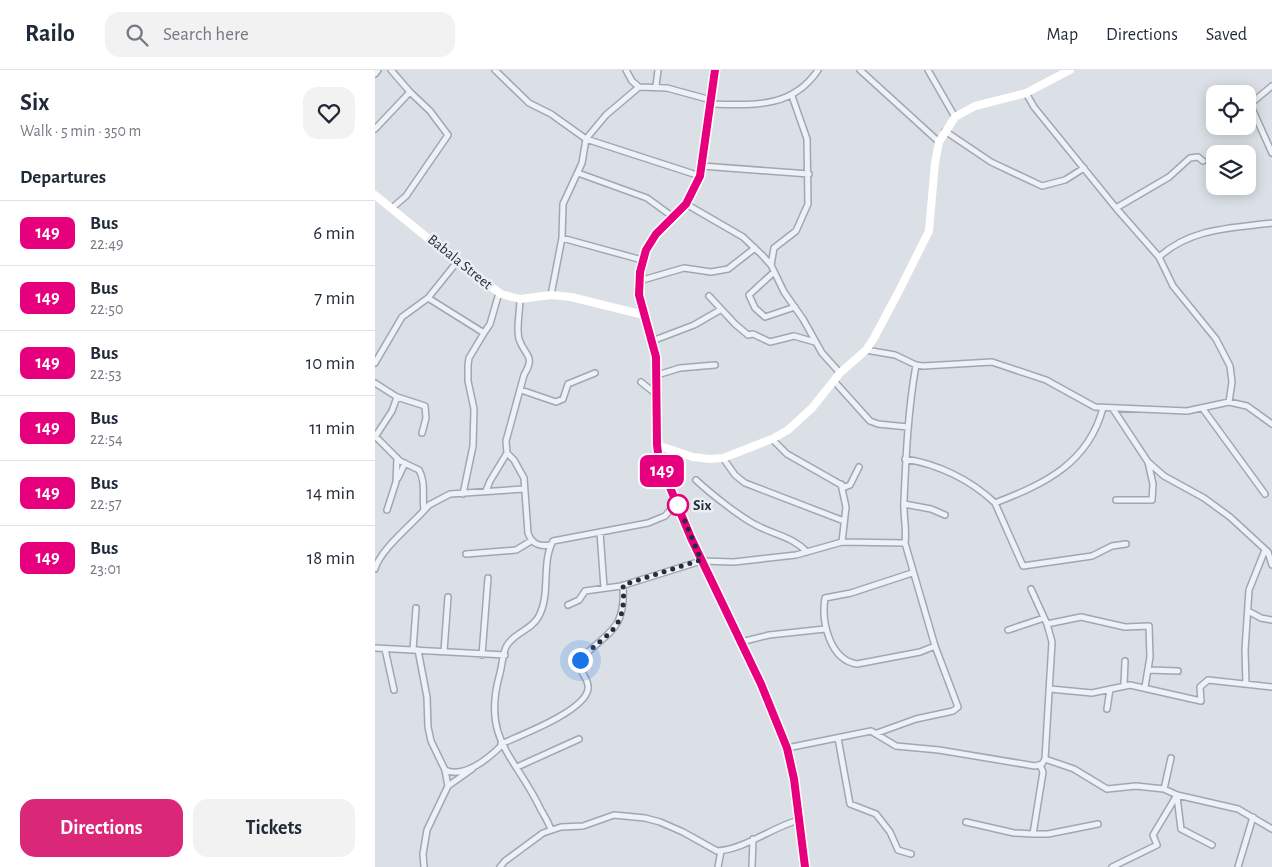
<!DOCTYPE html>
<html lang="en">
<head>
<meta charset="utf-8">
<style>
	:root { --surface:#fff; --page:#f2f2f3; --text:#1f2937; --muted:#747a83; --line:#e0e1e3; --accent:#db2777 }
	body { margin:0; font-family:"Alegreya Sans",sans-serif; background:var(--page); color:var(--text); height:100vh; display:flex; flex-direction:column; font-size:19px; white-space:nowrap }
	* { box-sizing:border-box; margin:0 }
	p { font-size:16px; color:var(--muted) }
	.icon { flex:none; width:28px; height:28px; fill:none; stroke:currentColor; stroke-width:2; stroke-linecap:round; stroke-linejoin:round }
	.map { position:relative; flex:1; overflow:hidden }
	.sheet { display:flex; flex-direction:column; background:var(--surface); width:375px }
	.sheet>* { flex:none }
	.badge { padding:0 10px; border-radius:8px; font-size:18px; line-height:32px }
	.tools { position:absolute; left:831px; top:15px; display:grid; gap:10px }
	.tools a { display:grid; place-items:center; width:50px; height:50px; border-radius:10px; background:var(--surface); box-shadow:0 2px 12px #0003; font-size:25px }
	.you { position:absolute; width:25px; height:25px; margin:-12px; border:4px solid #fff; border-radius:50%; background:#1a73e8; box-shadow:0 0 0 8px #1a73e833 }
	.map>.badge { position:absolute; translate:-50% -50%; box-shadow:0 0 0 2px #fff }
	h2 { padding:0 20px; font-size:19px; line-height:45px }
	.round { display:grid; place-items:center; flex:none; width:52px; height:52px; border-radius:15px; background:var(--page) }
	.head { display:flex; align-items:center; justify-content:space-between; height:85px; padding:0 20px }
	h1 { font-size:24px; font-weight:700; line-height:38px }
	.button { display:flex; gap:10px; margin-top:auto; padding:10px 20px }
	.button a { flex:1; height:58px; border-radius:15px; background:var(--accent); color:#fff; font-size:20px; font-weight:700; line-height:58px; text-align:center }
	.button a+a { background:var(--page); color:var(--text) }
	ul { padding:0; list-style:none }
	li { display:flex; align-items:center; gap:15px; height:65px; padding:0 20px; border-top:1px solid var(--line) }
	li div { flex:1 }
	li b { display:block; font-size:19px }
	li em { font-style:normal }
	li .badge { min-width:55px; font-weight:700; text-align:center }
	header { display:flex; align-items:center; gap:30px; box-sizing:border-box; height:70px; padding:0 25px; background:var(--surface); border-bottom:1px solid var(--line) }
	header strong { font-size:24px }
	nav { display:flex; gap:28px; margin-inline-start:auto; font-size:18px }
	.search { width:350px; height:45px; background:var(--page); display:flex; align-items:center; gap:12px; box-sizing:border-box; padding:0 18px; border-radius:15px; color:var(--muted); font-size:19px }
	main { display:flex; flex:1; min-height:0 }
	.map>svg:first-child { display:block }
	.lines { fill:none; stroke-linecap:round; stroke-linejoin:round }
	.street-casing { stroke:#a1a7b1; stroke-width:8 }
	.street { stroke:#eef1f5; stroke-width:5 }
	.secondary { stroke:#fff; stroke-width:8 }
	.line-casing { stroke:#fff; stroke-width:11 }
	.line { stroke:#e6007e; stroke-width:8 }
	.walk { stroke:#252e3d; stroke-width:5; stroke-dasharray:0 9 }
	.stop-dot { fill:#fff; stroke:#e6007e; stroke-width:2.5 }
	.labels { text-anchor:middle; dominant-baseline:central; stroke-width:5; stroke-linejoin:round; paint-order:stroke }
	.street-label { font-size:15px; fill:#252e3d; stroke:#ebeff4 }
	.stop-label { font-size:15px; font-weight:bold; fill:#252e3d; stroke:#ebeff4; text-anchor:start }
</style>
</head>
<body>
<header>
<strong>Railo</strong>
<div class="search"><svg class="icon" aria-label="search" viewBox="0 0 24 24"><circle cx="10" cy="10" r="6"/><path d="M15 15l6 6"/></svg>Search here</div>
<nav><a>Map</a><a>Directions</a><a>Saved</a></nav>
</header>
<main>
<section class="sheet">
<div class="head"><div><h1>Six</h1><p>Walk · 5 min · 350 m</p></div><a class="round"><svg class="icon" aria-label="heart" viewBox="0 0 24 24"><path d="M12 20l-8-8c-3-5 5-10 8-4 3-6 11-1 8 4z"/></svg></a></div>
<h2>Departures</h2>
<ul>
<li><span class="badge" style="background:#e6007e;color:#fff">149</span><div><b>Bus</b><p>22:49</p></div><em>6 min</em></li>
<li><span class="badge" style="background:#e6007e;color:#fff">149</span><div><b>Bus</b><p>22:50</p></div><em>7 min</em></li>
<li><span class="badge" style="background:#e6007e;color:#fff">149</span><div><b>Bus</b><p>22:53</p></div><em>10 min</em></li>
<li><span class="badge" style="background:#e6007e;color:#fff">149</span><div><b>Bus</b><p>22:54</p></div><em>11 min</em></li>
<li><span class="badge" style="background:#e6007e;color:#fff">149</span><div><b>Bus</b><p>22:57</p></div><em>14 min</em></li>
<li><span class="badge" style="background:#e6007e;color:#fff">149</span><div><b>Bus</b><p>23:01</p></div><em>18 min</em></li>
</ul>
<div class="button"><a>Directions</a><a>Tickets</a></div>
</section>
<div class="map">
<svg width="897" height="797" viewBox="0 0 897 797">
	<rect width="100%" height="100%" fill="#dbe0e7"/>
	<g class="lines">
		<!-- street casing -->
		<g class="street-casing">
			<path id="street" d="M120,0L154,33L176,44L211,69L325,106
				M251,0L257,11L264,17L292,18L336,30
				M485,0L564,72
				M553,0L580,47
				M0,4L3,0
				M281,16L283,0
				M651,23L659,37L741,138L784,187L798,216L841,269L855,296L857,312L854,332
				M335,34C377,35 417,39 443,0
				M875,34L897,83
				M874,35L897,16
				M0,59L35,22L16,0
				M570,61L616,92L667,116L690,110L709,98
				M327,96L434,104
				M203,103L272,128L298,147
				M311,134L368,167L387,185L396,195L409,222L428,249L447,283L465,303
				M17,138L31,126L73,65L55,41L35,22
				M741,138L794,107L815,88L823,87L828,91
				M187,168L267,190
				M784,187C816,158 856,158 897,153
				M396,195L399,178L421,161L433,134L432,69L417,26
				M399,202L374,225L380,238L390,247L420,237
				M264,211L309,198L336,202L353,199L380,178
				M176,225L187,168L188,134L207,93L211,69L231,45L264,17
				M334,226L360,254L373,265L378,264L395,272L419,266L440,272
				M53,228L109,263L94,288L93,295V311L99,339L98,376L88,424
				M145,229C145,242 141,258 144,269C150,287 161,285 149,305L131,371L132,383L139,390L149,408L153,463C157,474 164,477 175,475
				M109,263L115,254L124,223
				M277,271L319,255L345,240
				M491,280L520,285L541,295L548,296L617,292L671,310L720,337L812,341L854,332L872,336L897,354
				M0,293L27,247L53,228L82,192
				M282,305L305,298L340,295
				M459,311L495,351L503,354L533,357
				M266,312L281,324
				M0,313L22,327L50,336L51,348L47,363
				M146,320L181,332L188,329L193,314L220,303
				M738,339L773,392L789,406L829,428L855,447L893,482L897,495
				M828,339L890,424
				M0,366L25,391L44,400C51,412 47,427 49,440
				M0,367L17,341L22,327
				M397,369L412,384L470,417L475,415L484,397
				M348,388L360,405L370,413L469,451
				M530,389C563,394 596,410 620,433L648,496L717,486L737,476L751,474
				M23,408L30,393
				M321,410C335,423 365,447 381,455C399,465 417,466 432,482
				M466,414L471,437L467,472
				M111,421L115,411L132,383
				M741,430H777L778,414L773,392
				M620,433C669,414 713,394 728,338
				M529,434L556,439L570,445
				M12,440L21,412L22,388
				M225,462L229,518
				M91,484L141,480L156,471
				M0,499C5,479 40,452 54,435L75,424L149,419
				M537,503L476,523L450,528C446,552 455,590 482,594L545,582L560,576
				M193,535L204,530L210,521L246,516L326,491L359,492L421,485L467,472L530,473
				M873,541L886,548L897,550
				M672,554L706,547L750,557L774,556L775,587L770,617
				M633,560L669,548
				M366,572L394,565L450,559
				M0,578L130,585
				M10,579L19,620
				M38,580L41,538
				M43,580L52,627L53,657L56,671L70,700C89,709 114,688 127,675
				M69,581L73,527
				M107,585L113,508
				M773,600L803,601
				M871,614L870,580L874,520L890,480
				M749,615L750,591
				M675,619L717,623L755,615L826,631L825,617L833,610L897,617
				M732,639L735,619
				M502,663L541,649L578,641L583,637L560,576L530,473C532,459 528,445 529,431C531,385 533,340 541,295
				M463,668L475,734L501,744L515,762L523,780L536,784
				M126,674C146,665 210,641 213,619C215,608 202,602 205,590C232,561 251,562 248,515
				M412,678L496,661L521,676L564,680L660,696L667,694L670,689L677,572L672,554L656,519
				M670,689L699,699L732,719L761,716L789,719L802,725L863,739L897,759
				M142,697L204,669
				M70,700L73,716
				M789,719L796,688
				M802,727L806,759L837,775
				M591,752L639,763L658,764L668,702L665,695
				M176,760C174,753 170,747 166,740C142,688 107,671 124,607C127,598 127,586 131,577C138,563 157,560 164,546C176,523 166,493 178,471L273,453L290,446L302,432
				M658,764H673L723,754
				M49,797L48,784L52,760L73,716L97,699
				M125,797L130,791L168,763L186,757L208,756L239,745L270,748L285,752L308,762L342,781C371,779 397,757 424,750
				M343,797L346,781
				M377,797L378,769
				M737,797L782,775L778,765L802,725
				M863,797L878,747"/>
		</g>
		<!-- street -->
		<use href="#street" class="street"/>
		<!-- secondary -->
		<path class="secondary" d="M340,0C335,33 333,89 320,118C306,150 270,164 265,201C261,233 277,258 281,289C285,322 277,357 284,391C289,412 302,429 309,449C339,527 388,600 412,679C424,717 422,758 430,797
			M0,125L82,192L126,224L145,229L176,225L196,227L269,245
			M282,375L318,387L335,389L348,388L397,369L413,360L437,338L465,303L491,280L499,268L524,221L554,161L560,93L564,72L580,47L600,36L651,23L695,0"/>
	</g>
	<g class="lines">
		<!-- line casing -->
		<g class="line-casing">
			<path id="line" d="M340,0L325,106L311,134L281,164L271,180L265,202L264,225L281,287L282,375L284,391L316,468L386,614L412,678L419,709L430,797"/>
		</g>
		<!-- line -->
		<use href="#line" class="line"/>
		<!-- walk -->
		<path class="walk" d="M205,590C232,561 252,562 248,515L326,490L302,432L303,435"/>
	</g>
	<!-- markers -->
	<circle class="stop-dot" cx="303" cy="435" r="10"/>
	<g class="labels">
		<!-- street labels -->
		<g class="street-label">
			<text transform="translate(85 192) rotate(39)">Babala Street</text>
		</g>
		<!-- stop labels -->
		<g class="stop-label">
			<text x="318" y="435">Six</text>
		</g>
	</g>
</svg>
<div class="tools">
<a><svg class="icon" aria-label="locate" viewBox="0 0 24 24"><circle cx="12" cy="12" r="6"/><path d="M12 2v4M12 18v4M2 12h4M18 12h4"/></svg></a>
<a><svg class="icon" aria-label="layers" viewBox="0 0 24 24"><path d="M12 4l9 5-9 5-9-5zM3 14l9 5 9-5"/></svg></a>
</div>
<div class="you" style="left:205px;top:590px"></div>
<b class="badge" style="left:287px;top:401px;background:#e6007e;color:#fff">149</b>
</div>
</main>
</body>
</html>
